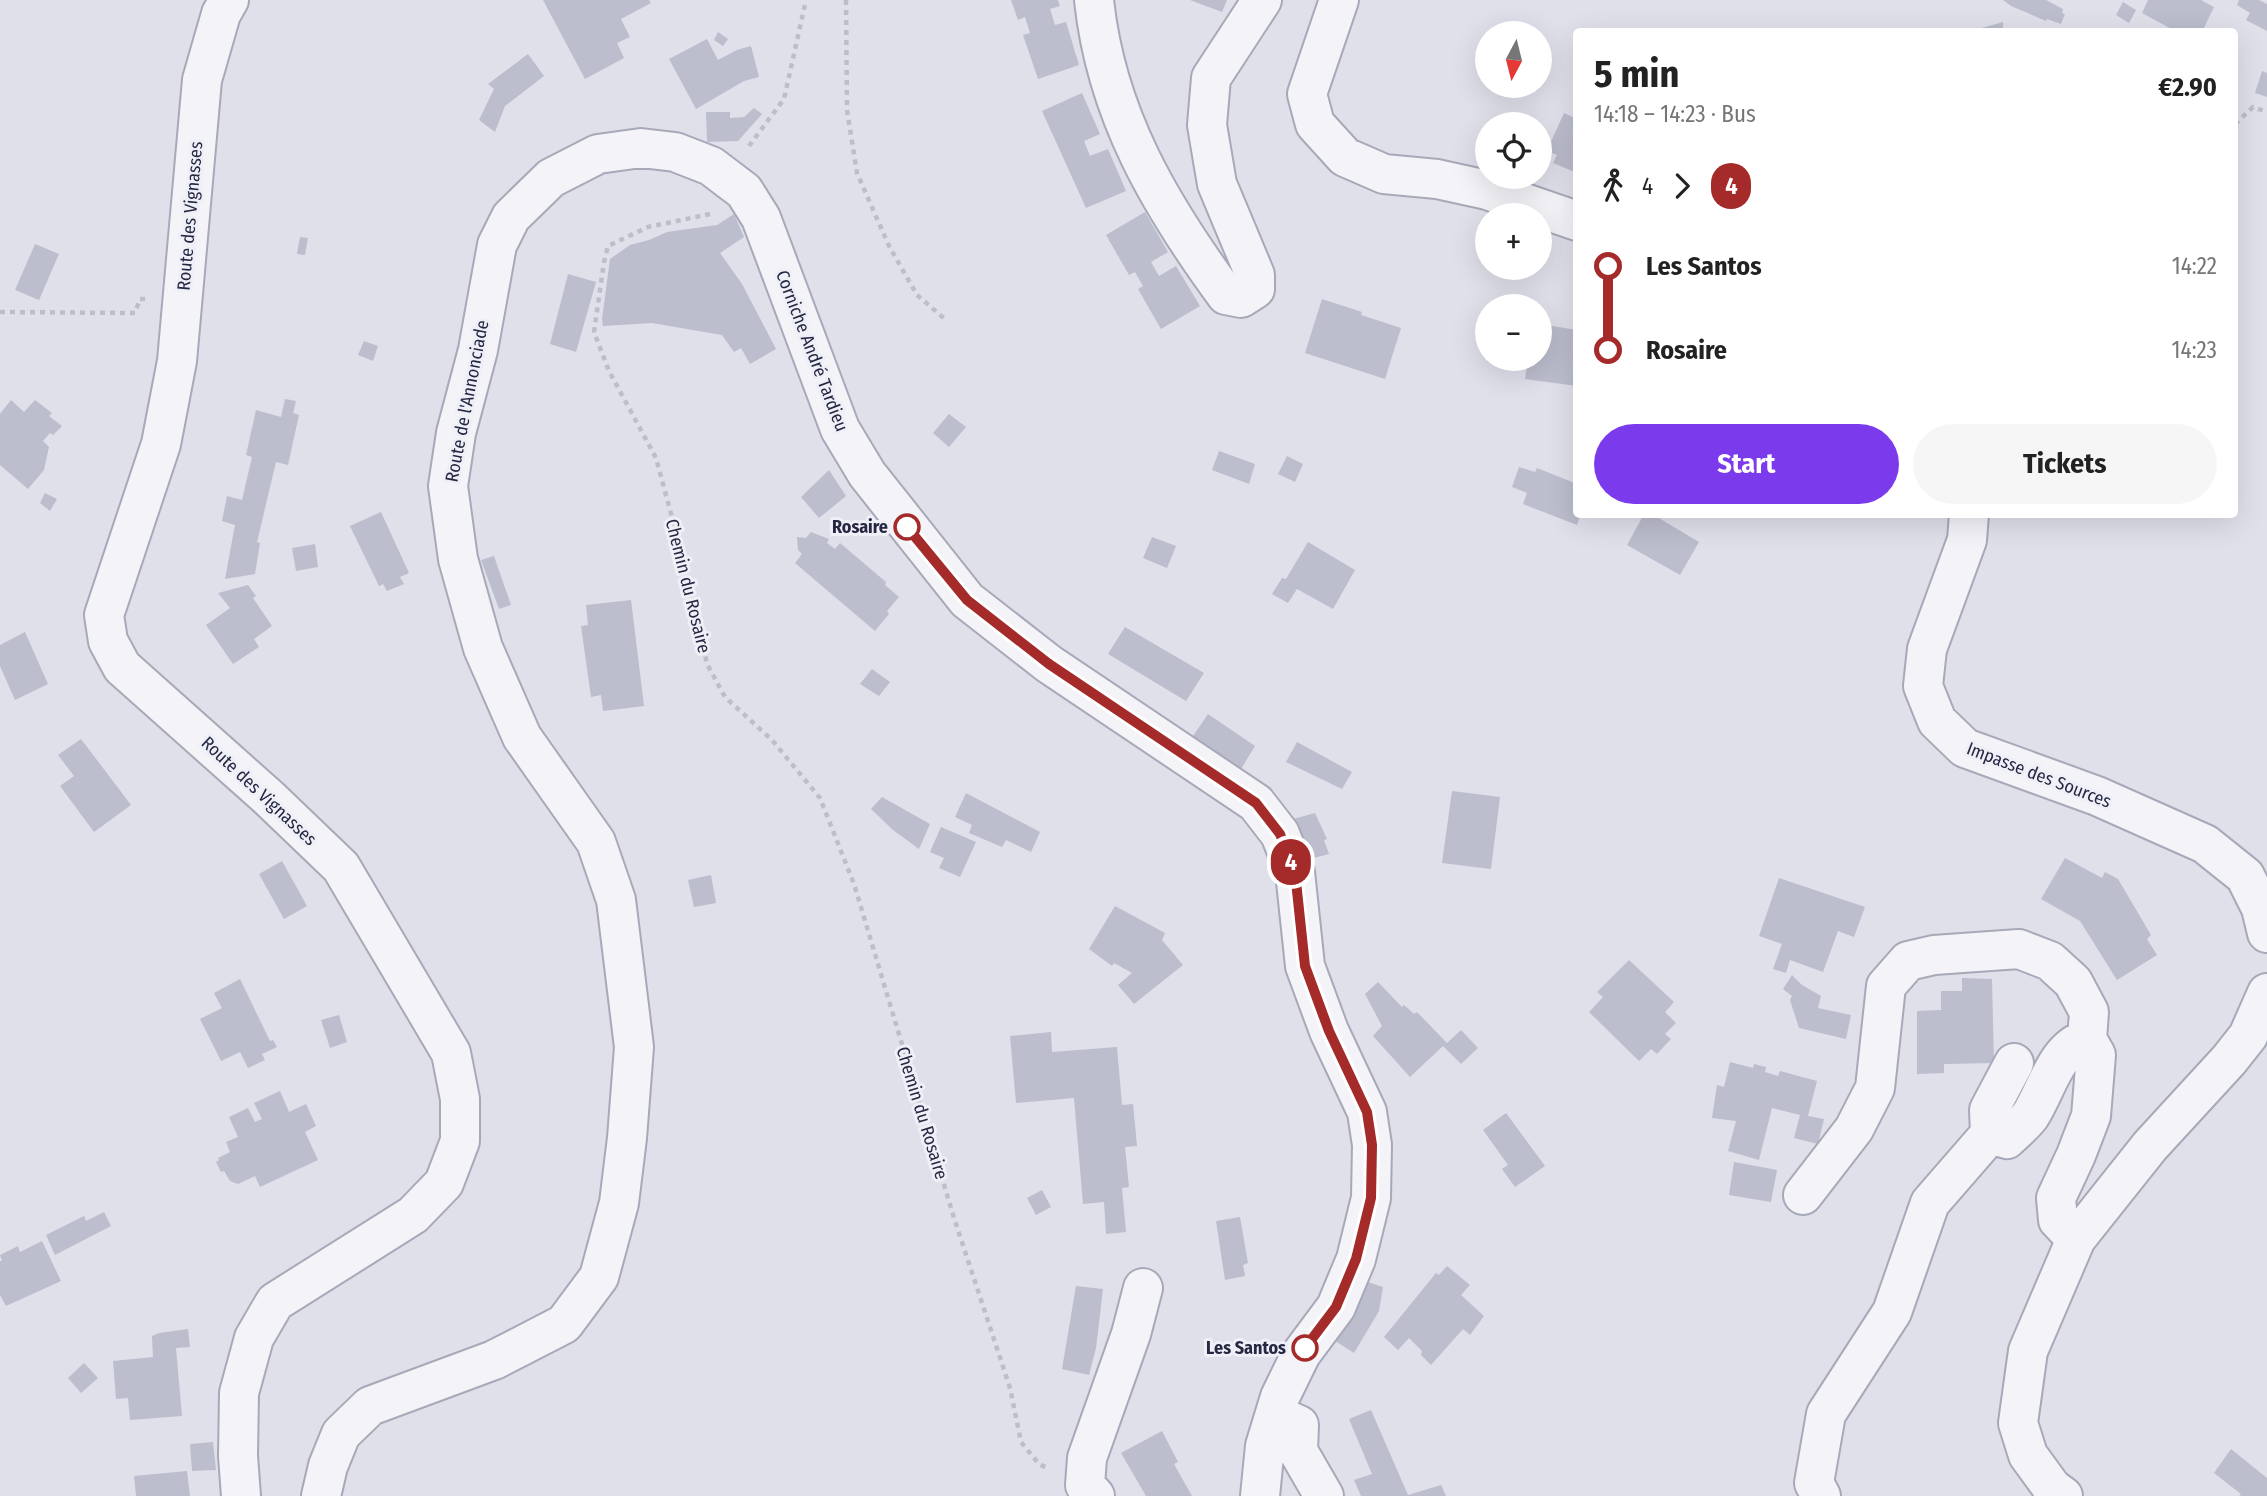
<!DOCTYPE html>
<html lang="en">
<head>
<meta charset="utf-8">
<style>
	:root { --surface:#fff; --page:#f6f6f6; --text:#222; --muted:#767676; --accent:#7c3aed }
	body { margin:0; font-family:"Fira Sans Condensed",sans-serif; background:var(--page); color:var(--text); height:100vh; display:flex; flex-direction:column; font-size:26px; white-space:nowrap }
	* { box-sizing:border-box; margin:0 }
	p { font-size:23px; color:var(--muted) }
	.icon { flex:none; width:38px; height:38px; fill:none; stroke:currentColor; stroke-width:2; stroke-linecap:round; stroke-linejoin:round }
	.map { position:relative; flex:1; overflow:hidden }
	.sheet { position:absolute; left:1573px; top:28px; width:665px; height:490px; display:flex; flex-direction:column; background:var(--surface); border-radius:7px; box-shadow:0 7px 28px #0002 }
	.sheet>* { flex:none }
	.badge { padding:0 14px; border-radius:23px; font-size:24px; line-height:46px }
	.needle { width:46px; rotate:187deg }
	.controls { position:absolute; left:1475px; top:21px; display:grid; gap:14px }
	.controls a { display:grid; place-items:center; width:77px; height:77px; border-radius:50%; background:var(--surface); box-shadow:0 7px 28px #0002; font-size:35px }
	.map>.badge { position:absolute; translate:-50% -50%; box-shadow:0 0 0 4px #fff }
	.legs { display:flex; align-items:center; gap:10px; height:77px; padding:0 21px; font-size:23px }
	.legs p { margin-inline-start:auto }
	.head { display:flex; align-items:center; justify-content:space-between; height:119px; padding:0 21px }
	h1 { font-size:38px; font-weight:700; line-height:52px }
	.action { display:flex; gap:14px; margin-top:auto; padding:14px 21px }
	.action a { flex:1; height:80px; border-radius:42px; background:var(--accent); color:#fff; font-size:28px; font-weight:700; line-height:80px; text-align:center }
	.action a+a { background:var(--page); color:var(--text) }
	ul { padding:0 21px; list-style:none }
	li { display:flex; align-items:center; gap:24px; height:84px; font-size:26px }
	li i { display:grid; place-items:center; width:10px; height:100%; margin:0 9px; background:currentColor }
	li i::after { content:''; width:18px; height:18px; margin:-9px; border:5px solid; border-radius:50%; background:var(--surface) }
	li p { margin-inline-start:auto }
	li:first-child i { background:linear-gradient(#0000 50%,currentColor 0) }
	li:last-child i { background:linear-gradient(currentColor 50%,#0000 0) }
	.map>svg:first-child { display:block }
	.building { fill:#bcbdcd }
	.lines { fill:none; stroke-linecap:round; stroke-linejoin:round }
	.minor-casing { stroke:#a8a9b8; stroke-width:42 }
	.path { stroke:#bebec9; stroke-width:4.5; stroke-dasharray:5 5; stroke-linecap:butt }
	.minor { stroke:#f3f3f8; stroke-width:38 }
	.line-1-casing { stroke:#fff; stroke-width:16 }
	.line-1 { stroke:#a52a2a; stroke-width:10 }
	.stop-1-dot { fill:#fff; stroke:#a52a2a; stroke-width:3.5 }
	.labels { text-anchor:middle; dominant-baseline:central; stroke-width:6; stroke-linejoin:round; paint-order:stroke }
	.street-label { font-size:18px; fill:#262843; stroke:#eff0f7 }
	.stop-label { font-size:18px; font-weight:bold; fill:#262843; stroke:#eff0f7; text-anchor:end }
</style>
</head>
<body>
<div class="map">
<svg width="2267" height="1496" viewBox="0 0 2267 1496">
	<rect width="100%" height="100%" fill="#dfe0ea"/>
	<!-- building -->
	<path class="building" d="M543,0H649L651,3L621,19L630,37L617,43L624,58L585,79Z
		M1011,0H1058L1060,6L1050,9L1055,25L1066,22L1079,65L1038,79L1023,35L1030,33L1025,17L1018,20Z
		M1190,0H1227L1222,12Z
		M2003,0H2046L2063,9L2062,13L2065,14L2061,24L2047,19L2046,21L2011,6Z
		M2148,0H2201L2214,7L2202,32H2177L2142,13Z
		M2239,0H2259L2267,4V31L2246,20L2250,13L2237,5Z
		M2123,2L2136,10L2129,23L2116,15Z
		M2003,22V32H1971V31Z
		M718,32L728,39L723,46L714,40Z
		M707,39L718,60L737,50L751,46L759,77L744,81L696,109L669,59Z
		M528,54L544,76L505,106L495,132L479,120L494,89L488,84Z
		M2262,71L2267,73V97L2255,93Z
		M1082,93L1100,134L1084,141L1090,156L1108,149L1126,191L1086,208L1042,111Z
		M754,108L762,114L738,141L707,142L706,112H730V118L744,117Z
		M1564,113L1577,119V173L1553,163L1557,155L1541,148L1544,141L1550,144Z
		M1145,212L1168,252L1151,262L1159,276L1176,266L1200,306L1161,329L1138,289L1143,286L1135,272L1129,275L1106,235Z
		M734,214L744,237L720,253L742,284L776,349L750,364L741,348L734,352L722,335L652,323L603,326L602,319L610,259L630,245L649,240L667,232L717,225Z
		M300,237L308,238L305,255L297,254Z
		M35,244L59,254L39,300L15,290Z
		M568,274L596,282L576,352L550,344Z
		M1322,299L1362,312L1361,315L1401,328L1385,379L1305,353Z
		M1540,324L1577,330V386L1525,379L1528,359H1540Z
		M364,341L378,346L373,361L358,355Z
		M285,399L296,401L293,413L299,415L288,465L276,462L257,542L260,543L255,574L225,579L235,525L222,521L227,496L242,500L252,457L246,455L256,410L281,417Z
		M11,400L24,412L35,400L52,413L49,416L62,426L53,435L50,433L43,441L49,447L44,470L28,489L0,465V414Z
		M949,414L966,427L949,447L933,433Z
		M1219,451L1255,464L1249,484L1212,470Z
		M1287,456L1303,464L1295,482L1278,474Z
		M1519,467L1535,472L1537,468L1577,484V514H1581L1577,525L1523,504L1527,493L1512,487Z
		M829,470L846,496L819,518L801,497Z
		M45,493L57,499L50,511L40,503Z
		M381,512L409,573L400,577L404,584L387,591L383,584L379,586L350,526Z
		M1644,514H1652L1699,542L1680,575L1627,545Z
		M811,532L829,539L827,543L835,549L840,543L886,582L885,585L899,597L887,611L889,614L875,631L795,563L802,554L798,550L797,537L806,538Z
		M1152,537L1176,546L1167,568L1143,558Z
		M1308,542L1355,570L1333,609L1297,589L1288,603L1272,594L1282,578L1286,579Z
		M315,544L318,567L296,571L292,548Z
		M494,556L511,605L499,609L481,560Z
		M248,585L256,596L253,598L272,626L254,639L259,647L233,664L206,625L230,608L218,593Z
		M631,600L644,706L603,711L601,695L591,697L581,626L588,625L586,605Z
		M1125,627L1204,673L1186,701L1108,654Z
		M25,632L48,684L15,700L0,666V645Z
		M872,669L890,682L879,696L860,684Z
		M1208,714L1255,746L1238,774L1189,742Z
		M81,739L131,805L94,832L60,786L74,776L58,755Z
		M1297,742L1352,772L1342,789L1286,762Z
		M1452,791L1500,797L1491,869L1442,863Z
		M966,793L1040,832L1031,852L1006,840L1002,847L969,833L972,825L955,817Z
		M882,797L930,824L919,849L893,830L871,809Z
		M1315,813L1327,839L1324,840L1329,854L1306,860L1286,821Z
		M941,827L976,842L960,877L939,868L944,858L930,852Z
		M2065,858L2102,878L2105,872L2118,879L2151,935L2147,939L2157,955L2117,980L2080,921L2041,899Z
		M282,861L307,906L284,919L259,874Z
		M711,875L716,903L694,907L688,880Z
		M1779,878L1865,907L1854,937L1838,931L1823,972L1790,960L1786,973L1773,969L1782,944L1759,936Z
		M1115,906L1165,933L1162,940L1183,965L1134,1004L1118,985L1132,973L1114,963L1112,966L1089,949Z
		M1629,960L1674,1002L1665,1012L1676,1023L1665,1034L1671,1039L1657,1054L1651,1049L1639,1061L1589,1012L1603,997L1597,992Z
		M1792,975L1802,985L1821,996L1818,1008L1851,1015L1846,1039L1799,1028L1790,1000L1792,996L1783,989Z
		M1962,978L1992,979L1994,1063L1944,1064V1073L1917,1074V1011L1941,1010V991H1962Z
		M240,979L270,1041L273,1040L277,1047L262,1054L265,1060L248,1068L240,1052L221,1061L200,1019L222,1008L214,993Z
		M1378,982L1402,1007L1404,1005L1414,1014L1417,1012L1447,1043L1461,1030L1478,1048L1461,1064L1443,1046L1410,1077L1373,1036L1382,1026L1365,994Z
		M339,1015L347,1042L330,1048L321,1020Z
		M1051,1032L1052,1052L1117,1047L1122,1105L1133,1104L1137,1146L1125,1147L1129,1187L1122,1188L1126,1232L1106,1234L1104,1202L1083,1204L1074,1098L1016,1103L1010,1036Z
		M1730,1062L1753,1068L1754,1064L1766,1067L1765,1072L1778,1076L1780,1071L1817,1081L1808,1116L1824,1119L1818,1144L1794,1138L1800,1115L1772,1108L1759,1160L1728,1151L1736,1121L1712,1118L1717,1085L1724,1087Z
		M280,1091L289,1112L306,1104L316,1126L305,1132L318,1160L260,1187L255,1176L238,1184L230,1181L224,1171L221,1172L216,1162L219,1160L218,1158L230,1152L226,1142L238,1137L229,1117L248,1108L255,1122L262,1119L254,1103Z
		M1506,1113L1545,1166L1515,1187L1502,1169L1508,1165L1483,1130Z
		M1734,1162L1777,1170L1771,1202L1729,1195Z
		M1042,1190L1051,1207L1036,1215L1027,1198Z
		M104,1212L111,1226L55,1255L46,1235L84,1216L86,1221Z
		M1240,1217L1248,1263L1243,1265L1245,1276L1225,1280L1216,1221Z
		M42,1241L61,1281L6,1306L0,1295V1261H2L0,1255L18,1246L20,1252Z
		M1447,1266L1470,1285L1461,1295L1484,1316L1470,1335L1463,1329L1431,1365L1421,1355L1422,1351L1409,1338L1398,1350L1384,1337L1436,1273L1439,1275Z
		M1365,1281L1383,1287L1379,1311L1354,1353L1329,1337Z
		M1076,1286L1103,1289L1096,1348L1089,1375L1062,1369Z
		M188,1329L190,1347L176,1348L182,1416L130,1420L128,1398L116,1399L113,1361L153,1357L152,1336L159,1333Z
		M84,1363L98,1378L81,1393L68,1378Z
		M1371,1410L1408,1495L1441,1485L1446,1496H1361L1354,1480L1372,1474L1349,1419Z
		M1162,1431L1178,1462L1174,1464L1192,1496H1146L1121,1453Z
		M213,1442L216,1470L192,1471L190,1444Z
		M2231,1449L2267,1478V1496H2239L2241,1494L2214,1473Z
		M187,1471L190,1496H136L134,1476Z"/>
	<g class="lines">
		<!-- minor casing -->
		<g class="minor-casing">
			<path id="minor" d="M229,0L221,14L202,80L177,361L161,444L104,615L108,641L122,667L269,798L341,867L451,1053L460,1099V1141L444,1183L413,1215L275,1302L254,1338L239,1393L238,1456L241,1496
				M1094,0C1106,114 1160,205 1226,295L1241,298L1255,289V275L1217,184L1207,125L1211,78L1262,0
				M1339,0L1307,94L1315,124L1345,157L1384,174L1437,179L1487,190L1577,221
				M1969,514L1967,540L1927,649L1923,686L1937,721L1965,748L2097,796L2205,844L2245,876L2261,908L2267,933
				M2014,1063L1989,1110L1990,1134L2007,1139C2014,1132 2024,1124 2030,1116C2047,1090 2055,1048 2087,1039L2096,1055L2091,1116L2076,1155L2056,1198L2058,1220L2076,1239
				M1803,1195L1854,1129L1875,1088L1886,986L1908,961L1934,955L2019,949L2050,961L2073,982L2089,1012L2087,1039
				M1275,1414L1299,1425L1298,1451L1324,1496
				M321,1496L328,1466L341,1434L370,1406L494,1360L564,1324L599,1277L619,1203L627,1138L634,1047L616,900L596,842L522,737L483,648L458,559L448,486L456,433L478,350L497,245L511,217L551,178L598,154L641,148L675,152L711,166L744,191L761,218L840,429L867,474L967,600L1049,664L1256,803L1280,834L1295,872L1305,966L1329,1031L1367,1112L1372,1145L1371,1198L1356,1259L1336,1307L1301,1354L1280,1397L1265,1446L1260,1496
				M1095,1496L1085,1485L1087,1458L1131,1334L1143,1288
				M1821,1496L1814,1483L1826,1414L1892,1312L1930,1203L1990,1134
				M2063,1496L2052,1488L2028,1455L2018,1423L2028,1351L2076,1239L2150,1146L2229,1060L2248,1036L2267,993"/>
		</g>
		<!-- path -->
		<path class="path" d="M846,0L847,110L857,173L889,246L917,295L946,320
			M2235,124L2253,107L2267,112
			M749,146L784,99L806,0
			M710,214L648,227L608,246L604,262L594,332L609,371L656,458L691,588L707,664L725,697L772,740L820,798L854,884L954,1218L1010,1388L1021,1442L1039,1464L1049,1469
			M0,312L135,313L140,299H146"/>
		<!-- minor -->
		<use href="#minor" class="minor"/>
	</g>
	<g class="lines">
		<!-- line-1 casing -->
		<g class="line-1-casing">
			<path id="line-1" d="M907,527L967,600L1049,664L1256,803L1280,834L1295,872L1305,966L1329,1031L1367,1112L1372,1145L1371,1198L1356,1259L1336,1307L1305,1348"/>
		</g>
		<!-- line-1 -->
		<use href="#line-1" class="line-1"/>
	</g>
	<!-- markers -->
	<g class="stop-1-dot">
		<circle cx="907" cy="527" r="12"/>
		<circle cx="1305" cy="1348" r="12"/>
	</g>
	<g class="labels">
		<!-- street labels -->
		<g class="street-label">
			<text transform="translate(190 216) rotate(-85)">Route des Vignasses</text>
			<text transform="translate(812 351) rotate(69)">Corniche André Tardieu</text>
			<text transform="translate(467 401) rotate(-79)">Route de l'Annonciade</text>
			<text transform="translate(688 586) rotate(76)">Chemin du Rosaire</text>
			<text transform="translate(2039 775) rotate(21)">Impasse des Sources</text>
			<text transform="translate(259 791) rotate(43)">Route des Vignasses</text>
			<text transform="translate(922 1113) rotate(73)">Chemin du Rosaire</text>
		</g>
		<!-- stop labels -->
		<g class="stop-label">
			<text x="888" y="527">Rosaire</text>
			<text x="1286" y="1348">Les Santos</text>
		</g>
	</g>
</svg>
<div class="controls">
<a><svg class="needle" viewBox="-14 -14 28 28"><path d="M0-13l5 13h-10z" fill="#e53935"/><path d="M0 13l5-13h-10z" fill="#767676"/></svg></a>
<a><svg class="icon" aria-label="locate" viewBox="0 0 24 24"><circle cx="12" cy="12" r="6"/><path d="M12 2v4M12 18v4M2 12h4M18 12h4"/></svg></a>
<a>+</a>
<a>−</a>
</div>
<b class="badge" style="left:1291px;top:862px;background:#a52a2a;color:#fff">4</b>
<section class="sheet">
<div class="head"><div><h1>5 min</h1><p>14:18 – 14:23 · Bus</p></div><b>€2.90</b></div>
<div class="legs"><svg class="icon" aria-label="walk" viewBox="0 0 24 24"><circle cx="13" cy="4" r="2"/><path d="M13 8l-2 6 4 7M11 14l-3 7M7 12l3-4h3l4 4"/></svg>4<svg class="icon" aria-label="forward" viewBox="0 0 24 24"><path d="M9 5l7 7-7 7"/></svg><b class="badge" style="background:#a52a2a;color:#fff">4</b></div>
<ul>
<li><i style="color:#a52a2a"></i><b>Les Santos</b><p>14:22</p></li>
<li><i style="color:#a52a2a"></i><b>Rosaire</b><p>14:23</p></li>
</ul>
<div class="action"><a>Start</a><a>Tickets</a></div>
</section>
</div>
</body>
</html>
